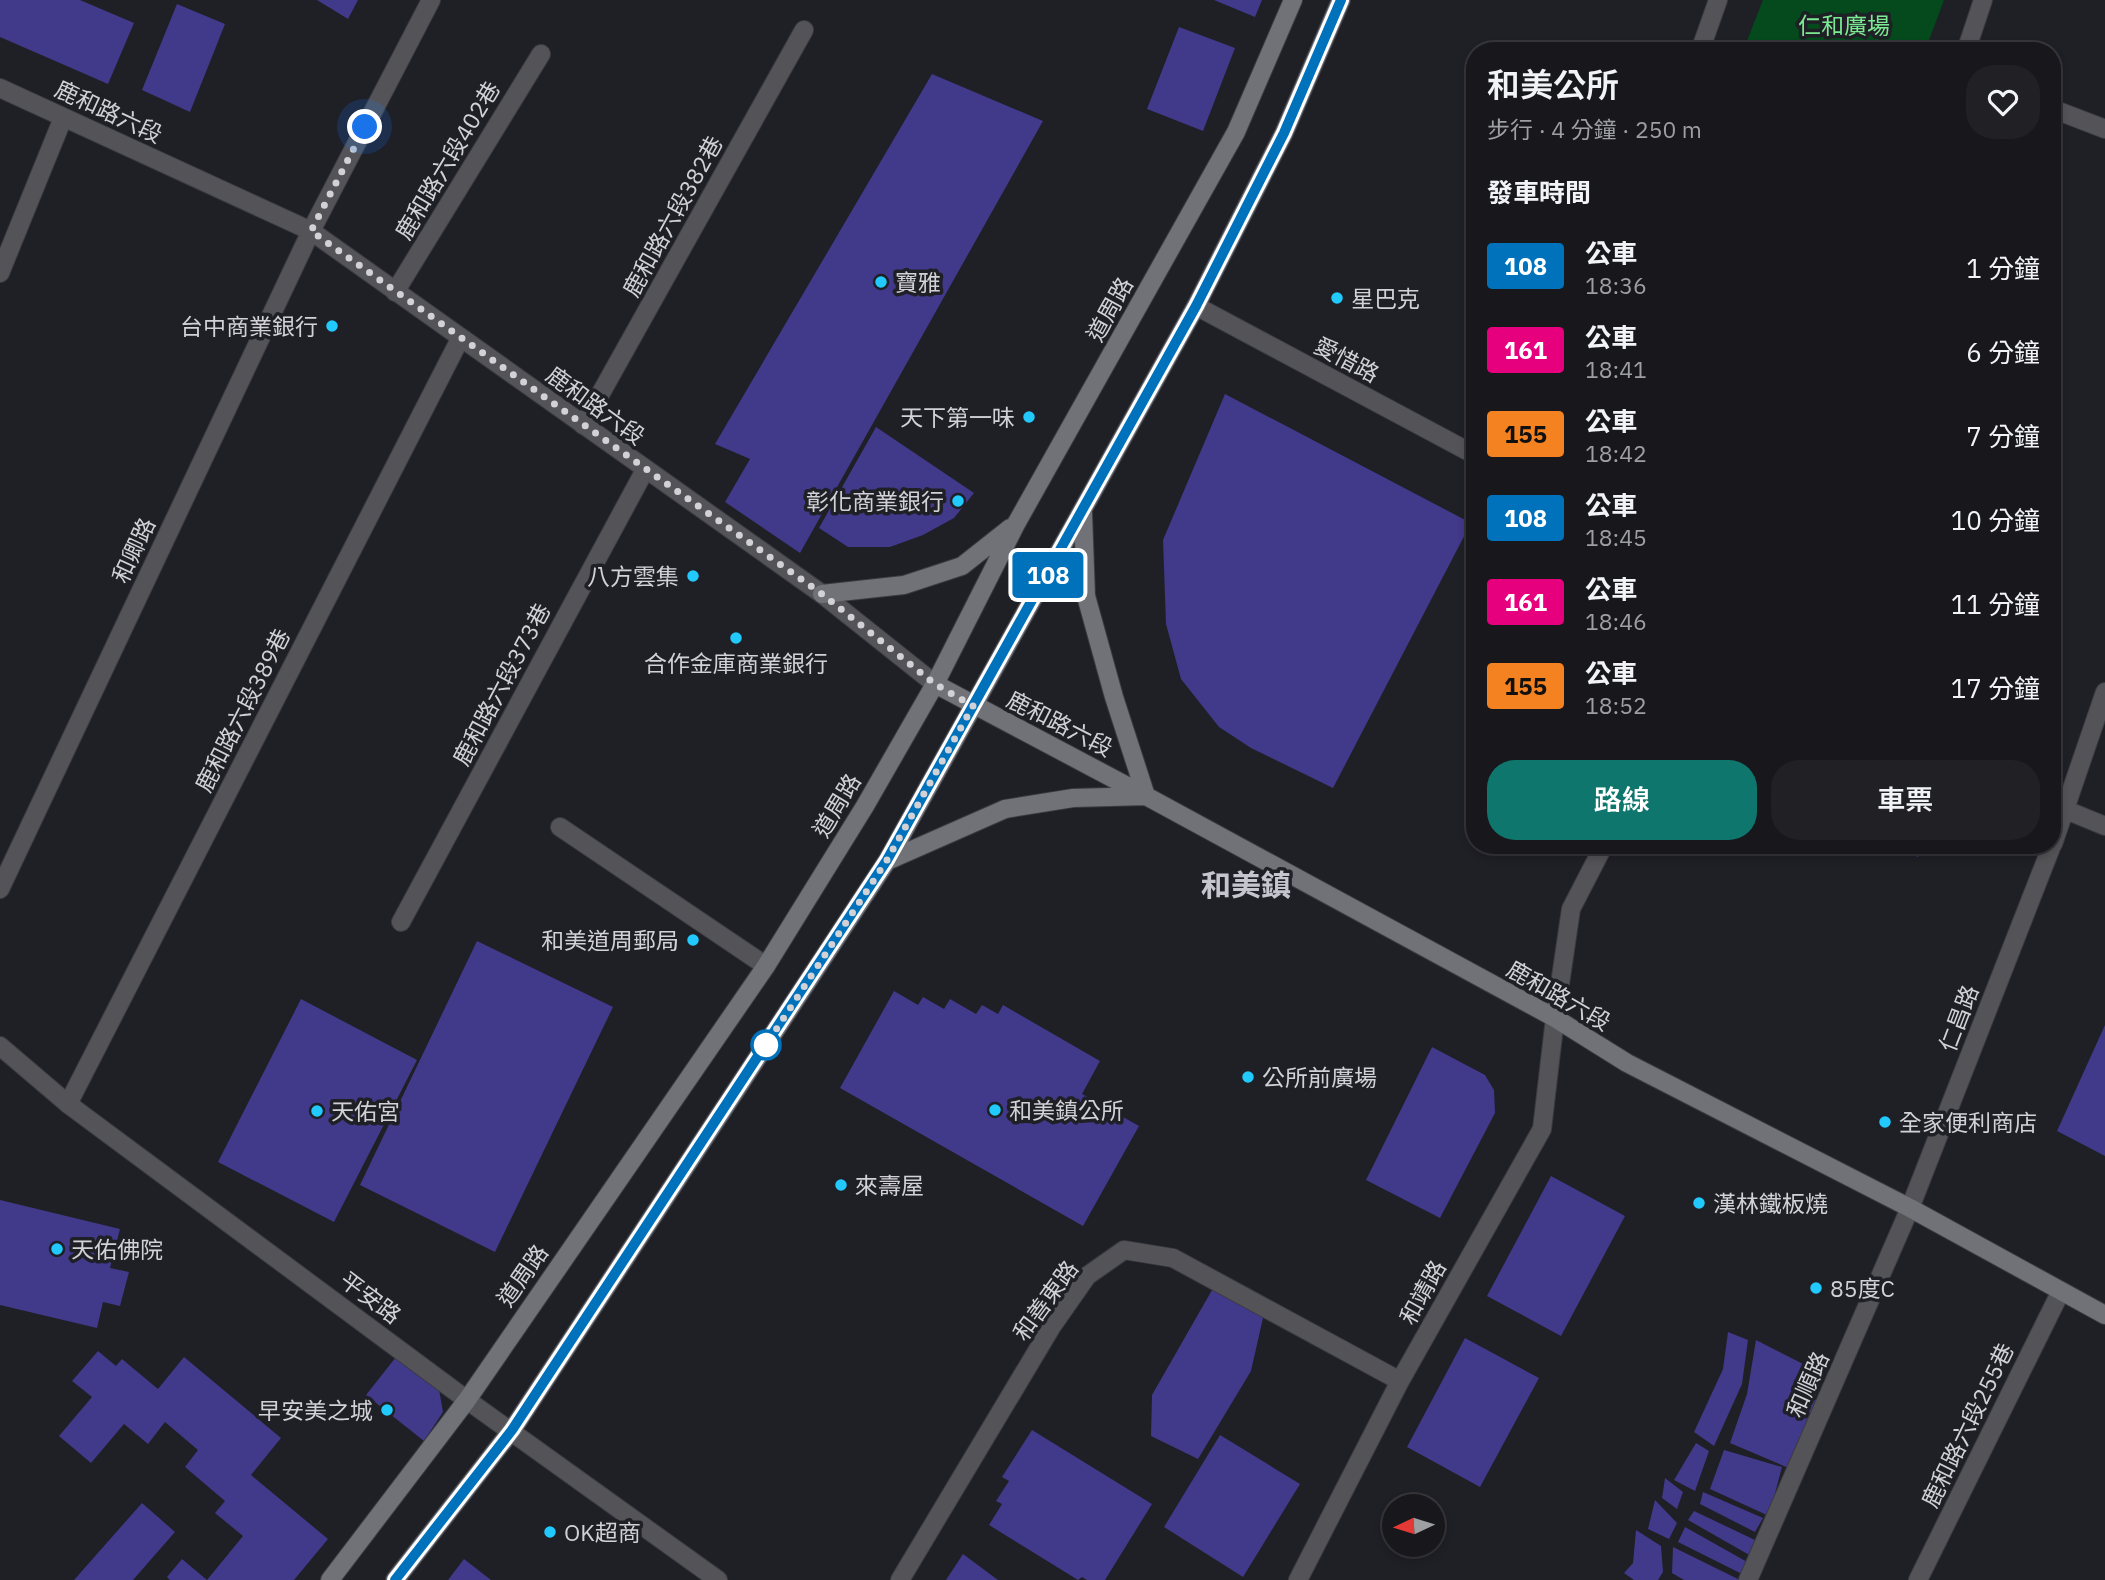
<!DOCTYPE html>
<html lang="zh-TW">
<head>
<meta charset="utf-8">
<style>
	:root { --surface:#17171c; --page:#202025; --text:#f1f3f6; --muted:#9e9fa3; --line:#36363b; --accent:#0f766e }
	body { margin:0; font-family:"IBM Plex Sans","Noto Sans TC",sans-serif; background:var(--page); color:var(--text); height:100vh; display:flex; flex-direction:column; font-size:26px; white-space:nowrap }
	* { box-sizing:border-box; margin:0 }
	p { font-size:23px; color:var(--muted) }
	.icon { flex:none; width:38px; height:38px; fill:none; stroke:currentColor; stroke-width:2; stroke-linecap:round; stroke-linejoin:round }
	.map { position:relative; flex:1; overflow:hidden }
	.drawer { position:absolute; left:1466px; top:42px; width:595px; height:812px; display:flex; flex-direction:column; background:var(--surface); border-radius:28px; box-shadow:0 4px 10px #0003,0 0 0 2px var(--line) }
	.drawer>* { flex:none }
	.badge { padding:0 14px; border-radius:5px; font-size:24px; line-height:46px }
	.needle { width:46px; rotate:266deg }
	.fabs { position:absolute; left:1382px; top:1494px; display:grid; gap:14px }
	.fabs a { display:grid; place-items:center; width:63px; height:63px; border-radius:50%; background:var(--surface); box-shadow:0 4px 10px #0003,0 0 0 2px var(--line); font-size:35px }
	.you { position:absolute; width:35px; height:35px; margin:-18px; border:5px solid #fff; border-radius:50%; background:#1a73e8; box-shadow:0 0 0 10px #1a73e833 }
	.map>.badge { position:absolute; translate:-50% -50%; box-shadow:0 0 0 4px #fff }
	h2 { padding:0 21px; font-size:26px; line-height:63px }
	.round { display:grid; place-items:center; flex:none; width:74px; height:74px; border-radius:28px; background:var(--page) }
	.overview { display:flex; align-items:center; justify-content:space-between; height:119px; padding:0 21px }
	h1 { font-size:33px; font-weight:600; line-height:52px }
	.action { display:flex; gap:14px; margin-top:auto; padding:14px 21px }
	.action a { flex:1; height:80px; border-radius:28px; background:var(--accent); color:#fff; font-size:28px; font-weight:600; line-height:80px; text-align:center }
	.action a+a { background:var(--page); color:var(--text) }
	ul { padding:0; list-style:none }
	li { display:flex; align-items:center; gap:21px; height:84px; padding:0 21px }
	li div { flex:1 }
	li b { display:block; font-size:26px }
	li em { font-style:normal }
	li .badge { min-width:77px; font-weight:700; text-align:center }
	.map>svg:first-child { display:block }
	.green { fill:#044a1d }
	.building { fill:#413989 }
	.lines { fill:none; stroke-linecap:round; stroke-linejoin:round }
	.service-casing { stroke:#3b3b42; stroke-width:20 }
	.minor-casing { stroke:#3b3b42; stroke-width:20 }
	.tertiary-casing { stroke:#3b3b42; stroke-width:20 }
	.secondary-casing { stroke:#3b3b42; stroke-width:20 }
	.service { stroke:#545458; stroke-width:18 }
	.minor { stroke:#545458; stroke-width:18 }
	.tertiary { stroke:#545458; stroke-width:18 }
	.secondary { stroke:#717278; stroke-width:18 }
	.line-casing { stroke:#fff; stroke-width:16 }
	.line { stroke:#0072bc; stroke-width:10 }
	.walk { stroke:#d1d1d6; stroke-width:7; stroke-dasharray:0 12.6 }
	.poi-dot { fill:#21c9fd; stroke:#1f1f26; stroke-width:2.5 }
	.stop-dot { fill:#fff; stroke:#0072bc; stroke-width:3.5 }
	.labels { text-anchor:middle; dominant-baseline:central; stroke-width:7; stroke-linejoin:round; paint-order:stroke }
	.park-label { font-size:23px; fill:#7cea92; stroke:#1f1f26 }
	.street-label { font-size:23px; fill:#d1d1d6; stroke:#1f1f26 }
	.poi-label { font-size:23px; fill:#d1d1d6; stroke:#1f1f26; text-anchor:start }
	.district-label { font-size:30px; font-weight:bold; fill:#c5c5ce; stroke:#1f1f26 }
</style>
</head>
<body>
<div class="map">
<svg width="2105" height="1580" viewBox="0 0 2105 1580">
	<rect width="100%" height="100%" fill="#1f1f26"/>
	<!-- green -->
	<path class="green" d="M1763,0H1944L1925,51H1743Z"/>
	<!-- building -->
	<path class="building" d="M0,0H80L134,23L108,84L0,37Z
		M317,0H358L348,19Z
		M1214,0H1262L1255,17Z
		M177,4L225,24L190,112L142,90Z
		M1179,27L1235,48L1203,131L1147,109Z
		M932,74L1043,121L800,553L725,502L750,459L715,444Z
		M1225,394L1471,523L1333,788L1251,748L1219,727L1181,679L1166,624L1163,540Z
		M876,427L974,493L954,518L923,535L890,547H848L819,528Z
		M1892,845H1924L1918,857Z
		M477,941L613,1007L495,1252L360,1185Z
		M894,991L918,1005L923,997L944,1009L950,999L976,1014L982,1005L998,1014L1003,1005L1100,1061L1082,1094L1139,1126L1083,1226L840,1088Z
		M301,999L417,1060L334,1222L218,1162Z
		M2105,1025V1156L2057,1131Z
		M1432,1047L1485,1075L1494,1090L1495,1113L1440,1218L1366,1180Z
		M1551,1176L1625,1216L1561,1336L1487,1296Z
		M0,1200L120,1229L110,1268L129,1272L120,1306L103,1302L97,1328L0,1305Z
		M1216,1283L1265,1309L1251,1371L1198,1459L1151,1436L1152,1395Z
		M1728,1332L1748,1340L1742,1384L1714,1446L1694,1432L1723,1369Z
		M1465,1338L1539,1378L1480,1487L1407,1447Z
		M1756,1340L1807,1366L1802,1382L1816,1384V1408L1791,1469L1730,1443L1747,1394Z
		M98,1351L116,1366L122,1359L158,1389L184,1357L281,1438L251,1475L328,1539L294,1580H207L243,1536L215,1513L225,1501L185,1467L198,1450L165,1422L148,1444L124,1424L91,1463L59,1436L92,1397L72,1381Z
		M396,1357L439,1389L443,1412L424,1441L366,1395Z
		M1032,1430L1152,1504L1105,1580H1087L1082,1577L1078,1580L989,1525L1002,1504L996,1501L1009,1481L1002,1477Z
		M1220,1435L1300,1484L1243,1577L1164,1527Z
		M1696,1443L1709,1451L1695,1491L1674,1480Z
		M1724,1450L1782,1467L1769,1516L1710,1489Z
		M1665,1478L1683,1492L1677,1509L1662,1498Z
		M1703,1492L1763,1518L1755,1532L1700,1504Z
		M1655,1500L1677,1523L1669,1539L1648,1529Z
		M142,1503L175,1532L133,1580H74Z
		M1694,1511L1755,1540L1751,1556L1688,1520Z
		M1685,1527L1749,1563L1742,1574L1678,1542Z
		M1636,1530L1661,1546L1663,1572L1658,1580H1634L1624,1573L1633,1563Z
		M1673,1547L1740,1580H1684L1672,1573Z
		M963,1554L998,1580H946Z
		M182,1559L207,1580H170L167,1577Z
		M464,1559L491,1580H448Z"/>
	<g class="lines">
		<!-- service casing -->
		<g class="service-casing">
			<path id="service" d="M1700,51L1718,0
				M1966,51L1983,0
				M2053,109L2105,129
				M395,292L541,54
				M583,425L804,30
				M560,827L766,966
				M401,922L645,470
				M68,1104L460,339
				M1918,1580L2061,1291"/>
		</g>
		<!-- minor casing -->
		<g class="minor-casing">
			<path id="minor" d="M0,273L63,118
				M1196,306L1475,455
				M2066,810L2105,826
				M2053,844L2105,692
				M0,889L311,231L431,0
				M0,1046L68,1104L467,1400L718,1580
				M900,1580L1052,1326L1087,1276L1124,1250L1173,1258L1400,1381
				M1298,1580L1400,1381L1542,1129L1555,1018L1571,909L1604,845
				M1748,1580L1910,1208L2052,845"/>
		</g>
		<!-- tertiary casing -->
		<g class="tertiary-casing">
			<path id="tertiary" d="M0,88L311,231L822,594L935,684"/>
		</g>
		<!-- secondary casing -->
		<g class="secondary-casing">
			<path id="secondary" d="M822,594L904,585L962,566L1010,528
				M935,684L1146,796L1555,1018L1627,1063L1910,1208L2105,1315
				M887,861L1005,809L1073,798L1146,796L1114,697L1086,596L1083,513
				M330,1580L467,1400L766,966L865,806L935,684L1016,524L1236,132L1293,0
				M395,1580L512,1430L887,861L1196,306L1284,133L1341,0"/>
		</g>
		<!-- service -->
		<use href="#service" class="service"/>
		<!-- minor -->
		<use href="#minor" class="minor"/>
		<!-- tertiary -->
		<use href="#tertiary" class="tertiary"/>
		<!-- secondary -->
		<use href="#secondary" class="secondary"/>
	</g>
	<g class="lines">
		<!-- line casing -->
		<g class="line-casing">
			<path id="line" d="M395,1580L512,1430L887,860L1196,306L1284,133L1341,0"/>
		</g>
		<!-- line -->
		<use href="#line" class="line"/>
		<!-- walk -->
		<path class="walk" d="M365,127L311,231L822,594L935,684L973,706L887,860L766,1045"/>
	</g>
	<!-- markers -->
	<g class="poi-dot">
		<circle cx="881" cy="282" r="7"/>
		<circle cx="1337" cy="298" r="7"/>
		<circle cx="332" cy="326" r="7"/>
		<circle cx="1029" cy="417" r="7"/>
		<circle cx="958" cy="501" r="7"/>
		<circle cx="693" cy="576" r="7"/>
		<circle cx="736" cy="638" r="7"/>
		<circle cx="693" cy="940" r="7"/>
		<circle cx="1248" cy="1077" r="7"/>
		<circle cx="995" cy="1110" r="7"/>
		<circle cx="317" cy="1111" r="7"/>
		<circle cx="1885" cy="1122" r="7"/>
		<circle cx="841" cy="1185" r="7"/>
		<circle cx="1699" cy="1203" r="7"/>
		<circle cx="57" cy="1249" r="7"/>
		<circle cx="1816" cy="1288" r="7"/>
		<circle cx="387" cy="1410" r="7"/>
		<circle cx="550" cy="1532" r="7"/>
	</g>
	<circle class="stop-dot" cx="766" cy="1045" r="14"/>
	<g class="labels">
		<!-- park labels -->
		<g class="park-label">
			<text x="1844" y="25">仁和廣場</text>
		</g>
		<!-- street labels -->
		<g class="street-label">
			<text transform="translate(109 111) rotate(25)">鹿和路六段</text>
			<text transform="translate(447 160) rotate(-59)">鹿和路六段402巷</text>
			<text transform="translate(672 216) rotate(-61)">鹿和路六段382巷</text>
			<text transform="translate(1109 309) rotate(-61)">道周路</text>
			<text transform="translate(1347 359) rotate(28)">愛惜路</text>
			<text transform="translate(596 405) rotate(36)">鹿和路六段</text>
			<text transform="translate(133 550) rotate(-65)">和卿路</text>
			<text transform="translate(501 684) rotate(-62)">鹿和路六段373巷</text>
			<text transform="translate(242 710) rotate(-63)">鹿和路六段389巷</text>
			<text transform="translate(1060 723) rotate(27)">鹿和路六段</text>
			<text transform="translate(836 805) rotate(-59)">道周路</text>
			<text transform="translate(1559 995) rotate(30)">鹿和路六段</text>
			<text transform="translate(1958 1018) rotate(-69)">仁昌路</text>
			<text transform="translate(522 1275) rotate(-55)">道周路</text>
			<text transform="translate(1422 1292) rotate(-61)">和靖路</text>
			<text transform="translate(371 1297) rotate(37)">平安路</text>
			<text transform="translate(1045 1300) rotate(-54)">和善東路</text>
			<text transform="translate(1807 1384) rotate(-66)">和順路</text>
			<text transform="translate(1967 1425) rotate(-64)">鹿和路六段255巷</text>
		</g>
		<!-- poi labels -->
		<g class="poi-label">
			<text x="895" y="282">寶雅</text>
			<text x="1351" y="298">星巴克</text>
			<text x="318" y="326" text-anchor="end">台中商業銀行</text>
			<text x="1015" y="417" text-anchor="end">天下第一味</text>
			<text x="944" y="501" text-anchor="end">彰化商業銀行</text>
			<text x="679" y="576" text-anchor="end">八方雲集</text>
			<text x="736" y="663" text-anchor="middle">合作金庫商業銀行</text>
			<text x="679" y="940" text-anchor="end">和美道周郵局</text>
			<text x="1262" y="1077">公所前廣場</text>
			<text x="1009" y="1110">和美鎮公所</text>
			<text x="331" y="1111">天佑宮</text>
			<text x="1899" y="1122">全家便利商店</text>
			<text x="855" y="1185">來壽屋</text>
			<text x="1713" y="1203">漢林鐵板燒</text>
			<text x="71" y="1249">天佑佛院</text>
			<text x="1830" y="1288">85度C</text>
			<text x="373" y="1410" text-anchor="end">早安美之城</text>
			<text x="564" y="1532">OK超商</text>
		</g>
		<!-- district labels -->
		<g class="district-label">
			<text x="1246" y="884">和美鎮</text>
		</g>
	</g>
</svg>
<div class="fabs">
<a><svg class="needle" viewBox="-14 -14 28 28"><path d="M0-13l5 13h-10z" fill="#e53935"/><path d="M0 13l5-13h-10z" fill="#9e9fa3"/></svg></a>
</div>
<div class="you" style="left:365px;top:127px"></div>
<b class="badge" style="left:1048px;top:575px;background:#0072bc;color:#fff">108</b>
<section class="drawer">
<div class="overview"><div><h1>和美公所</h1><p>步行 · 4 分鐘 · 250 m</p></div><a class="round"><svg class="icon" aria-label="heart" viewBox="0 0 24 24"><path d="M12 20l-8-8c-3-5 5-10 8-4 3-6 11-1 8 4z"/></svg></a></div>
<h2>發車時間</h2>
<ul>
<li><span class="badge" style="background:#0072bc;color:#fff">108</span><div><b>公車</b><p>18:36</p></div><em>1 分鐘</em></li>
<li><span class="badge" style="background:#e6007e;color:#fff">161</span><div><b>公車</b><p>18:41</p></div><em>6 分鐘</em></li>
<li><span class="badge" style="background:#f58220;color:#111">155</span><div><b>公車</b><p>18:42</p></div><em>7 分鐘</em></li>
<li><span class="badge" style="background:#0072bc;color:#fff">108</span><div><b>公車</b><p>18:45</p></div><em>10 分鐘</em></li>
<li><span class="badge" style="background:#e6007e;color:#fff">161</span><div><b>公車</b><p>18:46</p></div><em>11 分鐘</em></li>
<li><span class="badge" style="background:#f58220;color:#111">155</span><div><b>公車</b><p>18:52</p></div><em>17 分鐘</em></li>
</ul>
<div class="action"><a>路線</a><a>車票</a></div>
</section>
</div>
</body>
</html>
